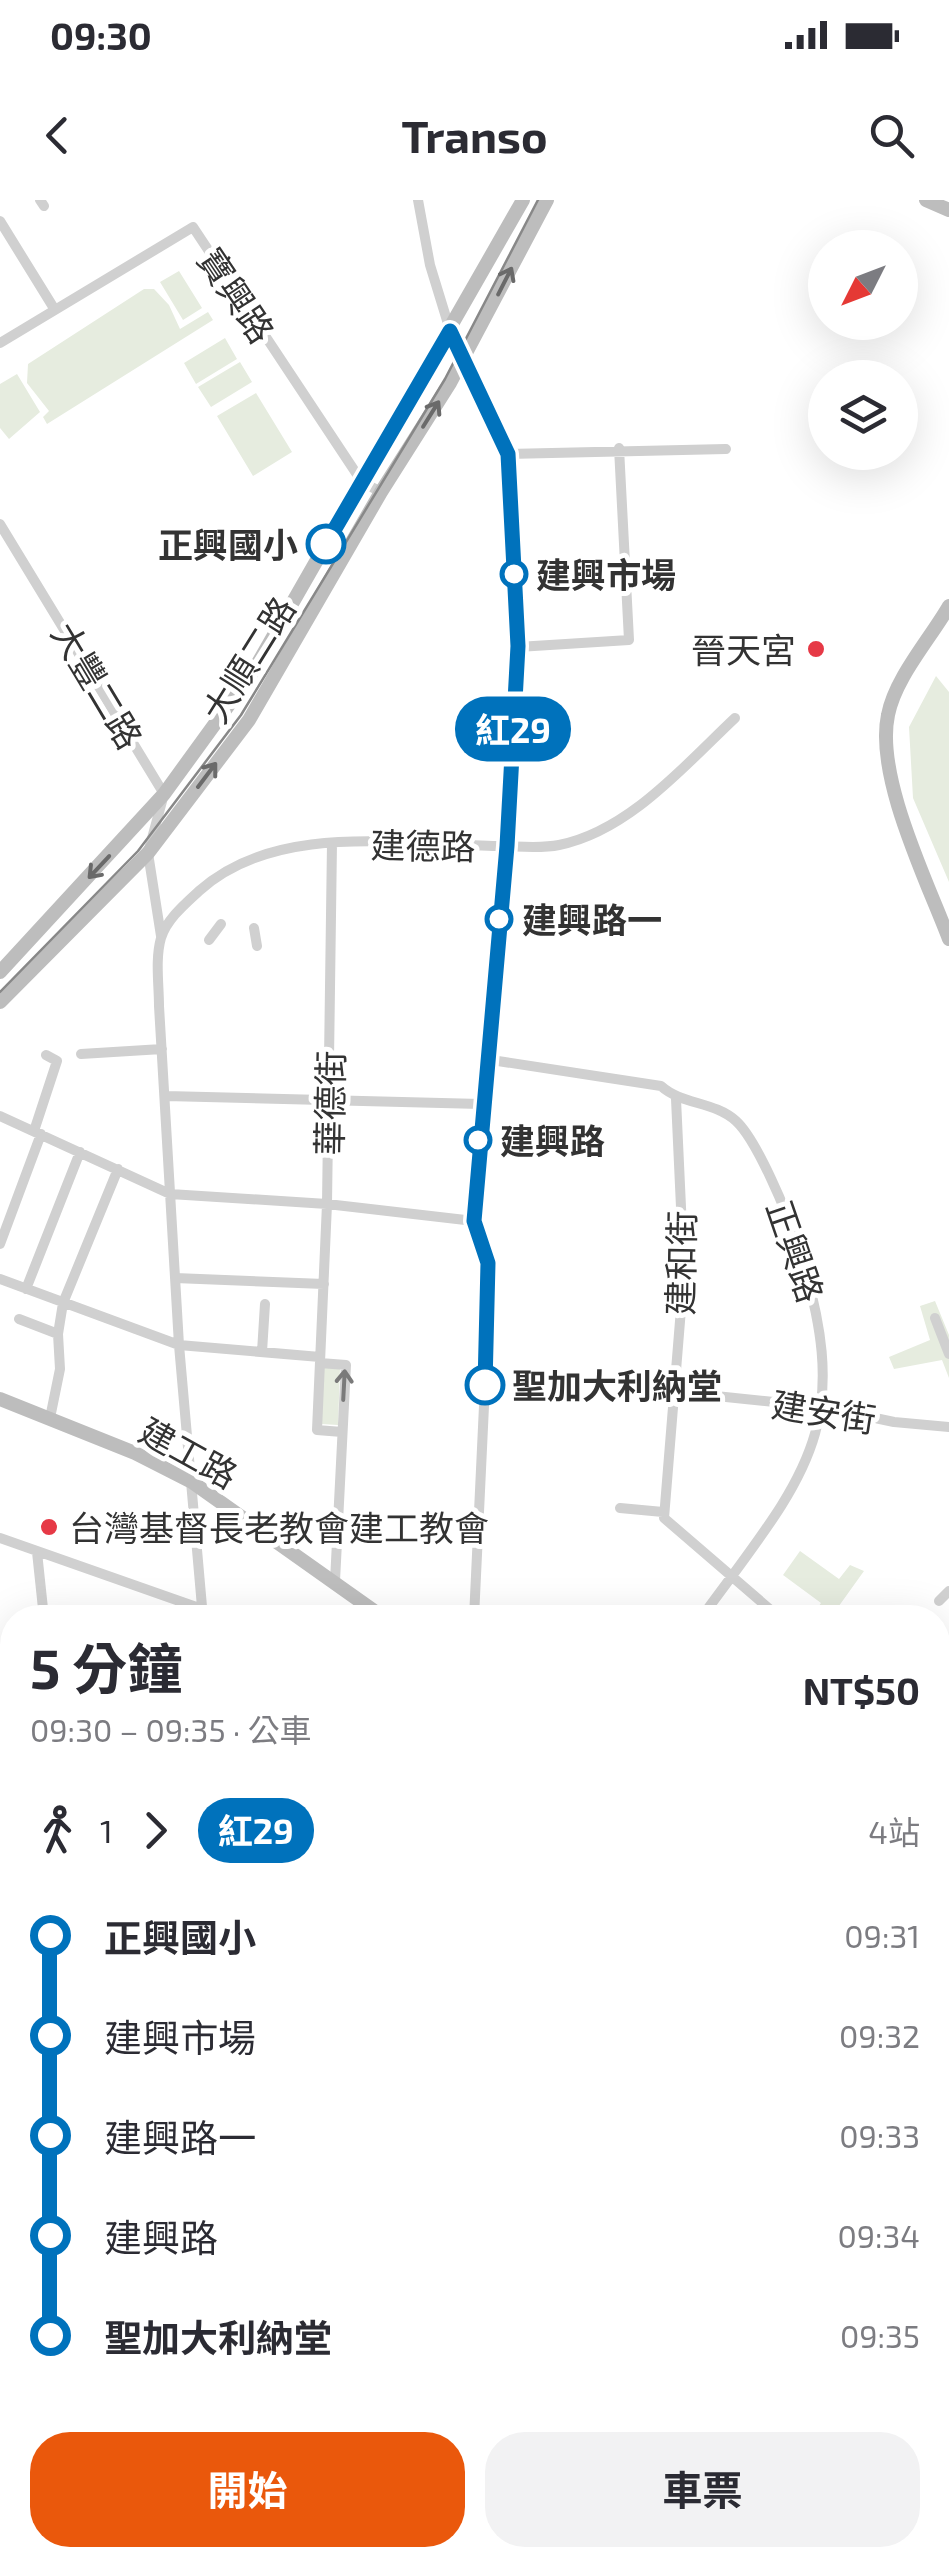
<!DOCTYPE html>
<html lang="zh-TW">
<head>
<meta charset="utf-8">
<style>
	:root { --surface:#fff; --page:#f2f2f3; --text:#2b2b33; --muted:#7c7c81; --accent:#ea580c }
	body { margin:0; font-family:"Exo 2","Noto Sans TC",sans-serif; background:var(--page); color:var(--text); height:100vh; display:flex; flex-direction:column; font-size:38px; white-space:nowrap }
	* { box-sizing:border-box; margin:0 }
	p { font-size:32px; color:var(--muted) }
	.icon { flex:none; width:55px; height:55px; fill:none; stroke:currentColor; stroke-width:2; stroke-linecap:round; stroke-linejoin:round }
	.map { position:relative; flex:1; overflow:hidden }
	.details { position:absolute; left:0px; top:1405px; width:950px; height:962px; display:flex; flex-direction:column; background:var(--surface); border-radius:40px 40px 0 0; box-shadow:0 10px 40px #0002 }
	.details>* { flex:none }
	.badge { padding:0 20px; border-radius:32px; font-size:35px; line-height:65px }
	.needle { width:65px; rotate:228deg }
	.fabs { position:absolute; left:808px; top:30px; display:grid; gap:20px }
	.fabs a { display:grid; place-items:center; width:110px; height:110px; border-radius:50%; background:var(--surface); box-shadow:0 10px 40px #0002; font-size:50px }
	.map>.badge { position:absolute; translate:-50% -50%; box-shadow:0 0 0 5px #fff }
	.legs { display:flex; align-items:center; gap:15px; height:110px; padding:0 30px; font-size:32px }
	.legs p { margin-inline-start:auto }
	.head { display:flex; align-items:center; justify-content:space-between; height:170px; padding:0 30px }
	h1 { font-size:55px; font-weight:700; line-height:75px }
	.button { display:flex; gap:20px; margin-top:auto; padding:20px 30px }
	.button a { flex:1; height:115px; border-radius:40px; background:var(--accent); color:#fff; font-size:40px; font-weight:700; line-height:115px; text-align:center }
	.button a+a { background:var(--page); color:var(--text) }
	ul { padding:0 30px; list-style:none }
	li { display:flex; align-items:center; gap:35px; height:100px; font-size:38px }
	li i { display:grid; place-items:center; width:15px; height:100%; margin:0 12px; background:currentColor }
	li i::after { content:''; width:25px; height:25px; margin:-12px; border:8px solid; border-radius:50%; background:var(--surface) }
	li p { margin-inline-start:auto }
	li:first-child i { background:linear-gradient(#0000 50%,currentColor 0) }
	li:last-child i { background:linear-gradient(currentColor 50%,#0000 0) }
	.status { display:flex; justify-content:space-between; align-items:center; height:70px; padding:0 50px; background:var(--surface); direction:ltr }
	.status svg { height:28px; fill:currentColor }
	header { display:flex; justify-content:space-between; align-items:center; height:130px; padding:0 30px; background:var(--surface); font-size:45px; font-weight:700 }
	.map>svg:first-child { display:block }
	.green { fill:#e6ecdf }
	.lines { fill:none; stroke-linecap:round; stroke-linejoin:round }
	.street { stroke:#d0d0d0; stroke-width:10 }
	.secondary { stroke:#bdbdbd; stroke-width:14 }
	.primary { stroke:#ababab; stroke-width:15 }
	.tram { stroke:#888; stroke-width:2.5 }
	.oneway { stroke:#6a6a6a }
	.oneway2 { stroke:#7a7a7a }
	.line-1-casing { stroke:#fff; stroke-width:22 }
	.line-1 { stroke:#0072bc; stroke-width:15 }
	.stop-1-dot { fill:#fff; stroke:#0072bc; stroke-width:5 }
	.poi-dot { fill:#e63946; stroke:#fff; stroke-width:4 }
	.labels { text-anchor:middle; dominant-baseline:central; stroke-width:10; stroke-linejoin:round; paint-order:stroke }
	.street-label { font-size:35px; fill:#333; stroke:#fff }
	.stop-label { font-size:35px; font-weight:bold; fill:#333; stroke:#fff; text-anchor:start }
	.poi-label { font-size:35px; fill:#333; stroke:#fff; text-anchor:end }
</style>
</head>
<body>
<div class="status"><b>09:30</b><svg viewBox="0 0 49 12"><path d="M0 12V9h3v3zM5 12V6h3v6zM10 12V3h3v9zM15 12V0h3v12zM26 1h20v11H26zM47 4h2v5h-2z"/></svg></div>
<header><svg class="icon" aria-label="back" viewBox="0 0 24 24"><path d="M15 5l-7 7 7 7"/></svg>Transo<svg class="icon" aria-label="search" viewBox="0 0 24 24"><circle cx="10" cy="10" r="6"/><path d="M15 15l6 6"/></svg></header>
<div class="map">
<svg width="949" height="2367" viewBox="0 0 949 2367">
	<rect width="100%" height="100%" fill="#fff"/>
	<!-- green -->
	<path class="green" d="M179,71L202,108L183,120L160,82Z
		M144,89H154L169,105L180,129L208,112L213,120L47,224L43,217L49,211L27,183L28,164Z
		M225,138L237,159L196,184L184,163Z
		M240,162L252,182L211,207L198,187Z
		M17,174L40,212L9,239L0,228V184Z
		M256,193L292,252L253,276L217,216Z
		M936,476L949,492V682L913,598L909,527Z
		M935,1101L949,1135V1178L942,1160L894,1169L889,1157L930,1140L920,1106Z
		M323,1167L340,1168L338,1225L321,1224Z
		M800,1351L839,1379L850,1365L864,1371L831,1417H811L821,1403L783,1375Z"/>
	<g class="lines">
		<!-- street -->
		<path class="street" d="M40,0L44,6
			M418,0L430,65L453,140L508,254L517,484L474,1021L488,1063V1121L474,1418
			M0,21L55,110
			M0,143L193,27L362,282L381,292
			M508,254L726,249
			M0,324L164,594L148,653L161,736
			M518,447L629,440L619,248
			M332,643L327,1004L317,1230L342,1232
			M254,728L257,746
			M209,740L221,724
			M81,854L162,849
			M485,859L661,886C682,905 714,901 736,921C757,940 788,1015 797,1043C857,1228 807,1273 701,1418
			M166,896L481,904
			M676,899L684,1072L664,1318L780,1418
			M0,916L170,994L327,1004L474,1021
			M34,931L57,861L46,855
			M0,1044L41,934
			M175,1078L324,1084
			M0,1079L179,1145L320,1157
			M26,1089L80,952
			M935,1118L949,1154
			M19,1119L58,1134
			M262,1152L265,1104
			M320,1163L346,1165L335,1381
			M639,1188L823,1207L894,1222L949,1227
			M50,1218L60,1169L58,1134L63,1103L118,969
			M620,1308L663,1312
			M0,1338L202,1409
			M37,1352L44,1418
			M939,1401L949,1391
			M108,1418L197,1410
			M203,1418L179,1145L159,806C159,785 155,759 161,738C167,719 185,704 199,691C277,621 401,645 498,646C517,646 540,649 559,645C629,631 685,565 735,518
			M938,1523L949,1512
			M0,1537L12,1535
			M938,1559L949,1569
			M938,1680L949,1667
			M938,1865L949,1851
			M0,1901L12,1907
			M0,2101L12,2098
			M938,2142L949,2143
			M0,2271L12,2269
			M128,2355L131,2367
			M267,2355L271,2367
			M394,2355L403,2367
			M587,2367L588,2355"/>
		<!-- secondary -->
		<path class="secondary" d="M926,0L949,10
			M949,406C930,439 895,478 888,515C875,576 927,681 949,739
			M0,772L164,594L254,470L523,0
			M0,802L148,653L249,520L381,292L450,183L547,0
			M0,1199L135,1253L192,1282L384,1418
			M938,1828L949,1837"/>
		<!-- primary -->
		<path class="primary" d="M938,2276L949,2267
			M938,2298L949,2289
			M938,2313L949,2304
			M938,2336L949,2327
			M822,2367L837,2355
			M848,2367L864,2355
			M866,2367L882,2355
			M897,2367L913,2355"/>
		<!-- tram -->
		<path class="tram" d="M0,792L138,651L241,515L445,179L538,0"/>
	</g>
	<!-- one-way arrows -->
	<defs><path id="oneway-shaft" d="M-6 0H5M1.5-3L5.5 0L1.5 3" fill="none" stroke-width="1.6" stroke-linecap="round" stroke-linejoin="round" transform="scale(2.5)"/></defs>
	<g class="oneway">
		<use href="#oneway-shaft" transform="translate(505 81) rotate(-63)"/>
		<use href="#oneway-shaft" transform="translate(431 214) rotate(-58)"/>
		<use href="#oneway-shaft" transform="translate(207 575) rotate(-53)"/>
		<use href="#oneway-shaft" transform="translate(99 667) rotate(133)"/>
	</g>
	<use class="oneway2" href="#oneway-shaft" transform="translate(344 1185) rotate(-87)"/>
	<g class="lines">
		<!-- line-1 casing -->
		<g class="line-1-casing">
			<path id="line-1" d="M326,344L450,131L508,254L518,446L507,646L474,1021L488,1063L485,1185"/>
		</g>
		<!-- line-1 -->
		<use href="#line-1" class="line-1"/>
	</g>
	<!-- markers -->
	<g class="stop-1-dot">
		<circle cx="326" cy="344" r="18"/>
		<circle cx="514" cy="374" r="12"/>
		<circle cx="499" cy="719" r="12"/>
		<circle cx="478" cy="940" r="12"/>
		<circle cx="485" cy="1185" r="18"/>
	</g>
	<g class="poi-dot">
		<circle cx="816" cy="449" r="10"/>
		<circle cx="49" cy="1327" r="10"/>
	</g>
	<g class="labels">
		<!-- street labels -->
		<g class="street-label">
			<text transform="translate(237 95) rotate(56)">寶興路</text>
			<text transform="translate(248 459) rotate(-58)">大順二路</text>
			<text transform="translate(98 485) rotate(59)">大豐二路</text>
			<text transform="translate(423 645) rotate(1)">建德路</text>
			<text transform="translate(329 903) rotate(-89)">華德街</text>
			<text transform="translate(796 1051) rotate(71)">正興路</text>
			<text transform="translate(680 1063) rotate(-89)">建和街</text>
			<text transform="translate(824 1211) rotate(9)">建安街</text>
			<text transform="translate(189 1252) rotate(29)">建工路</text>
		</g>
		<!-- stop labels -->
		<g class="stop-label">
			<text x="298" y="344" text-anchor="end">正興國小</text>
			<text x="536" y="374">建興市場</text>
			<text x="522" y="719">建興路一</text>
			<text x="500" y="940">建興路</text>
			<text x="512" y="1185">聖加大利納堂</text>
		</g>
		<!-- poi labels -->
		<g class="poi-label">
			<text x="796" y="449">晉天宮</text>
			<text x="69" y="1327" text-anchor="start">台灣基督長老教會建工教會</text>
		</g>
	</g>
</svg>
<div class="fabs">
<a><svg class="needle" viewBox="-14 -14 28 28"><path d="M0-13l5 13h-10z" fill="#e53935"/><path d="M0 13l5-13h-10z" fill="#7c7c81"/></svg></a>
<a><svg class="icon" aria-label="layers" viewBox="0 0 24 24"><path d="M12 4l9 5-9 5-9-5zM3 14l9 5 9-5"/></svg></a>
</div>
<b class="badge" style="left:513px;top:529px;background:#0072bc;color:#fff">紅29</b>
<section class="details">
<div class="head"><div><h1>5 分鐘</h1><p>09:30 – 09:35 · 公車</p></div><b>NT$50</b></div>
<div class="legs"><svg class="icon" aria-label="walk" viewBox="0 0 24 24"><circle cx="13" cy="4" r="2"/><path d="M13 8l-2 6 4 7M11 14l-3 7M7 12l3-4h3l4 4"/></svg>1<svg class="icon" aria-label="forward" viewBox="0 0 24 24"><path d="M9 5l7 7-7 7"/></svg><b class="badge" style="background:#0072bc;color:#fff">紅29</b><p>4站</p></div>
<ul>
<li><i style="color:#0072bc"></i><b>正興國小</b><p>09:31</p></li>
<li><i style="color:#0072bc"></i><span>建興市場</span><p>09:32</p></li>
<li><i style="color:#0072bc"></i><span>建興路一</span><p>09:33</p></li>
<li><i style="color:#0072bc"></i><span>建興路</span><p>09:34</p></li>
<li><i style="color:#0072bc"></i><b>聖加大利納堂</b><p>09:35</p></li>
</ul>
<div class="button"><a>開始</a><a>車票</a></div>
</section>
</div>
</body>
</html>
